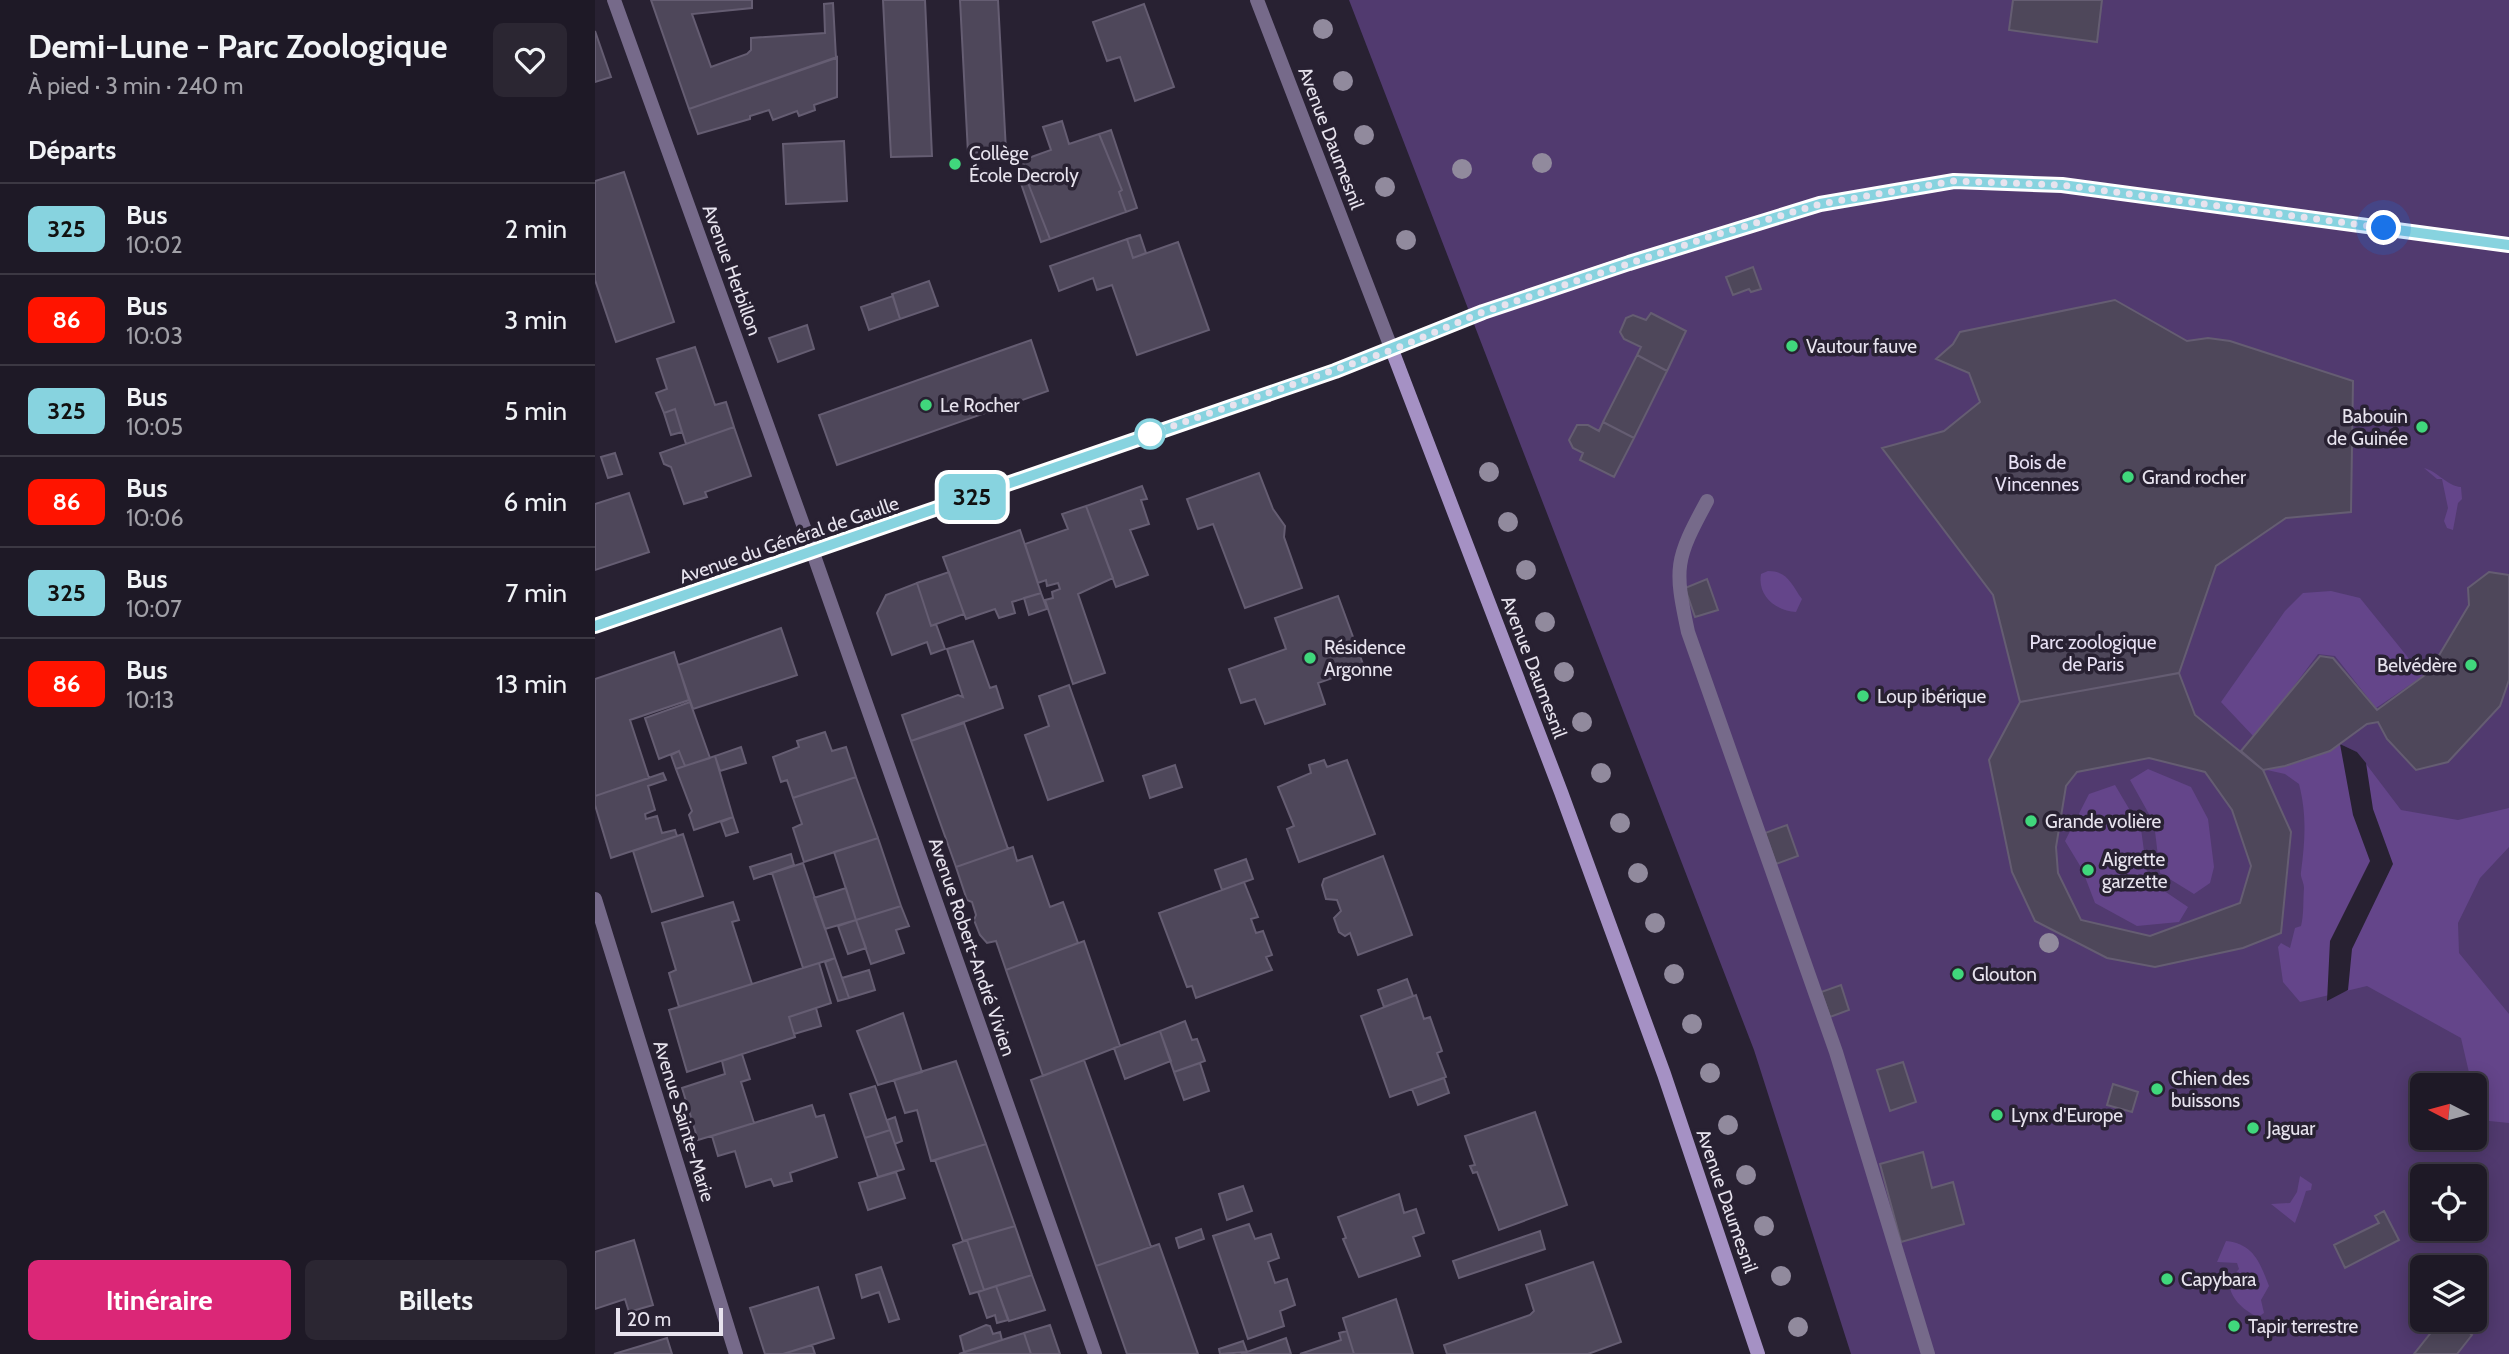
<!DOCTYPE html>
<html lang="fr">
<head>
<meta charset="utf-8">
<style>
	:root { --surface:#1e1926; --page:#2b2632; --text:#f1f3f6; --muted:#a1a0a7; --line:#3c3843; --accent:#db2777 }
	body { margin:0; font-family:Cabin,sans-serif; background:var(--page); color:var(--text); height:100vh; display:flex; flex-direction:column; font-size:26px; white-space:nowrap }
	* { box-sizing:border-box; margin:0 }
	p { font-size:23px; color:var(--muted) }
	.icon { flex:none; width:38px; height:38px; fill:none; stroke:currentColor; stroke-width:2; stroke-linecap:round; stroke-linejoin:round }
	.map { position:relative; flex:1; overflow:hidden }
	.drawer { display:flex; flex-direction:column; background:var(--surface); width:595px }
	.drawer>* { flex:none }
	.badge { padding:0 14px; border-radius:10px; font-size:24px; line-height:46px }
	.needle { width:46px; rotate:276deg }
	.fabs { position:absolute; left:1815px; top:1073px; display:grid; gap:14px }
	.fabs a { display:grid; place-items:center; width:77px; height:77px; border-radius:10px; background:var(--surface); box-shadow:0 4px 18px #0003,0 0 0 2px var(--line); font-size:35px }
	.scale { position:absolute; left:21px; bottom:18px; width:107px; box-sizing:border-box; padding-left:7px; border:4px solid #e7e3ee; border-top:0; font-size:19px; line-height:24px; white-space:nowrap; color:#e7e3ee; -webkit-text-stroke:5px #282132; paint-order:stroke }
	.you { position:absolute; width:35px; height:35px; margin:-18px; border:5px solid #fff; border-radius:50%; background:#1a73e8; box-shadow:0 0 0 10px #1a73e833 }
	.map>.badge { position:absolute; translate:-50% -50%; box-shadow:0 0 0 4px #fff }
	h2 { padding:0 28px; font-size:26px; line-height:63px }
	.round { display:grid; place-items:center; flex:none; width:74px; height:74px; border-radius:10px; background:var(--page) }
	.overview { display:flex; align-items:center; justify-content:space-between; height:119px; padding:0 28px }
	h1 { font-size:33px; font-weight:700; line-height:52px }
	.primary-button { display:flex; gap:14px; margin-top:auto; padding:14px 28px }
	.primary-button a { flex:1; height:80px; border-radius:10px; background:var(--accent); color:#fff; font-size:28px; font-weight:700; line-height:80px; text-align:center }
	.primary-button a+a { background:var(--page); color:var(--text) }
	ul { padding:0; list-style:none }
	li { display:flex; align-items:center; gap:21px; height:91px; padding:0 28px; border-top:2px solid var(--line) }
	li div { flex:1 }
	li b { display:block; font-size:26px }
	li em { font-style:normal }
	li .badge { min-width:77px; font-weight:700; text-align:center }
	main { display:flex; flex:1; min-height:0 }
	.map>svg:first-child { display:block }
	.green { fill:#513a6f; fill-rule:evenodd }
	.water { fill:#64458a }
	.pier { fill:#282132 }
	.building { fill:#4e475a; stroke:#655d72; stroke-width:2; fill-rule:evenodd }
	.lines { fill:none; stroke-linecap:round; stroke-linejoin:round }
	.service { stroke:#766a8a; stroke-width:14 }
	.minor { stroke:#766a8a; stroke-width:14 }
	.tertiary { stroke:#766a8a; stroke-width:14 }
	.secondary { stroke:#a591c4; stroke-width:14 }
	.tree { fill:#918a9d }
	.line-casing { stroke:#fff; stroke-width:16 }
	.line { stroke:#87d3df; stroke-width:10 }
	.walk { stroke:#e7e3ee; stroke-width:7; stroke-dasharray:0 12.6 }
	.poi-dot { fill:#40d77c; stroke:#282132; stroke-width:2.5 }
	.stop-dot { fill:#fff; stroke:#87d3df; stroke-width:3.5 }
	.labels { text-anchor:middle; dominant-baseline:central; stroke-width:7; stroke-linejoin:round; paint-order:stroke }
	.street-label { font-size:19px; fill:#e7e3ee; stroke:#282132 }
	.poi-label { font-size:19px; fill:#e7e3ee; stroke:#282132; text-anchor:start }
	.park-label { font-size:19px; fill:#e7e0f4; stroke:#282132 }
</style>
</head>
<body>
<main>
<section class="drawer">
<div class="overview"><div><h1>Demi-Lune - Parc Zoologique</h1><p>À pied · 3 min · 240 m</p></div><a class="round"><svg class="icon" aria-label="heart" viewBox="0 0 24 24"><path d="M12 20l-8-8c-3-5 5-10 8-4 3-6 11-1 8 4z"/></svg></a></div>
<h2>Départs</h2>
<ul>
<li><span class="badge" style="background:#87d3df;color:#111">325</span><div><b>Bus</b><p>10:02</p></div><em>2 min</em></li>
<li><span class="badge" style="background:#ff1400;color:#fff">86</span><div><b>Bus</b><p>10:03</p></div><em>3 min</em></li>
<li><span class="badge" style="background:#87d3df;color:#111">325</span><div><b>Bus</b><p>10:05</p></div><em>5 min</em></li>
<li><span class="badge" style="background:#ff1400;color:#fff">86</span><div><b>Bus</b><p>10:06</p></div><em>6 min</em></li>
<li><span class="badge" style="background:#87d3df;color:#111">325</span><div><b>Bus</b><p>10:07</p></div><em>7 min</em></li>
<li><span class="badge" style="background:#ff1400;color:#fff">86</span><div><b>Bus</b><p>10:13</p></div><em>13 min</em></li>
</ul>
<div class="primary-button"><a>Itinéraire</a><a>Billets</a></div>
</section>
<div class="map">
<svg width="1914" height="1354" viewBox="0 0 1914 1354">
	<rect width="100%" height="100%" fill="#282132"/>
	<!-- green -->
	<path class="green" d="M754,0H1914V1354H1256L1159,1050ZM1827,1085H1880V1138H1827ZM1827,1176H1880V1228H1827ZM1827,1267H1880V1320H1827Z"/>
	<!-- water -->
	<path class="water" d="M1829,468C1842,471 1852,486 1866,487L1867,499L1863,503L1858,530L1852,528L1849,521L1853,508L1847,479H1842Z
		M1173,571C1193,571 1196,584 1207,599L1201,612C1181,611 1162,596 1166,574Z
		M1736,591L1765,598L1828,676L1781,708L1740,656L1723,654L1660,738L1626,702L1690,611L1708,593Z
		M1745,744L1762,752L1806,810L1863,820L1914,808V847L1885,878L1863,923L1864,953L1914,1014V1123L1885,1120L1866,1038L1772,986L1705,1002L1688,982L1683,947L1686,943L1695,948L1700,928L1706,926C1709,915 1708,900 1709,888C1709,882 1705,877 1706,872C1710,841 1712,815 1704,784L1690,774L1672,770L1735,751Z
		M1553,769L1596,787L1613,819L1619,867L1615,883L1599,894L1565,873L1559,823L1535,780Z
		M1520,785L1546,829L1553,880L1593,907L1584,922L1542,926L1500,903L1487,869L1470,841L1494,794Z
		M1705,1176L1717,1184L1716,1190L1711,1191C1707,1204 1704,1212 1700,1223L1676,1204L1695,1203L1702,1192Z
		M1631,1241C1659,1244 1665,1263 1674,1286L1666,1300L1669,1313L1663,1317C1648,1310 1634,1298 1634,1280L1644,1269L1642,1263L1622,1262Z"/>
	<!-- pier -->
	<path class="pier" d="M1745,744L1762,752L1771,763L1778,809L1798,864L1757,949L1753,990L1732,1001L1735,941L1775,861L1758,815Z"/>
	<!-- building -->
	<path class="building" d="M56,0H157V8L97,14L116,67L152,54L156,50V38L230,33L229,4L238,3L241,58L94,109Z
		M288,0H330L337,156L296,157Z
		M365,0H403L411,151L373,153Z
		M1418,0H1507L1502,42L1414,30Z
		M549,4L579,87L540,101L525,57L512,61L498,22Z
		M0,31L16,77L0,82Z
		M242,57V97L219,105L220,110L204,116L202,111L178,120L174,110L155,116V119L103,134L94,109Z
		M467,121L474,144L504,134L527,190L524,192L531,212L455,239L433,183L428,160L456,150L448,127Z
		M516,130L542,208L531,212L524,192L527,190L504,134Z
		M249,141L252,201L191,204L188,144Z
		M428,160L433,183L455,239L446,242L419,163Z
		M29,172L79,322L21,342L0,280V181Z
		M545,235L551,253L538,258L532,239Z
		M532,239L538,258L583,242L614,330L542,355L517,285L502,290L498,278L464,291L455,266Z
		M1158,267L1166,289L1156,292L1154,289L1138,295L1131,277Z
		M334,281L343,306L305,319L297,294Z
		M298,296L305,319L274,330L266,307Z
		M1520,300L1592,341L1613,338L1635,341L1758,381L1756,512L1691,518L1621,566L1584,673L1425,702L1398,595L1287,448L1349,431L1385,402L1374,373L1341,359L1358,344L1365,332Z
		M1056,313L1091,331L1072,371L1042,355L1046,347L1029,339L1025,332L1031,318L1038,315L1051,320Z
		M212,325L219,349L183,362L174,338Z
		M436,340L453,391L242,465L224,415Z
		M100,347L120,405L131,402L139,427L91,444L80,409L69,413L61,393L72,389L62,359Z
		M1042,355L1072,371L1039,438L1008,422Z
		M80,409L87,432L76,435L69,413Z
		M1008,422L1039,438L1019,477L985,460L988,453L978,448L974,440L982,425H993L1004,431Z
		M139,427L156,476L110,492L112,497L89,504L76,467L69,464L65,453Z
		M20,453L27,474L13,478L6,457Z
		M664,473L678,509L690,526L689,537L707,588L650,608L618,524L603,529L592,499Z
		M547,486L552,499L546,500L554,524L535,530L553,575L521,587L491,506Z
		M34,493L54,552L0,570V504Z
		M491,506L518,578L483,594L510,673L478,684L450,600L458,598L457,592L465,589L463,583L452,586L451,580L443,583L430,544L473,529L467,514Z
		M425,530L446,593L417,602L420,613L404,618L400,609L371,619L348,557Z
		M354,572L369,614L336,626L322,583Z
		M1894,572L1914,575V680L1905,706L1853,762L1821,770L1792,739L1783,722L1772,724L1735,751L1690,766L1668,770L1646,751L1725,656L1738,658L1782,710L1834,672L1874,605L1873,588Z
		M1112,579L1123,610L1100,617L1090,588Z
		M322,583L336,626L341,624L350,649L336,654L332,642L297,655L282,613L291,595Z
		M446,593L452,609L434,615L429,598Z
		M743,596L769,667L723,683L730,704L670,724L660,699L646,703L634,669L691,649L680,618Z
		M186,628L202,675L98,709L83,665Z
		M378,641L395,688L401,686L408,708L316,741L307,715L363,695L368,697L352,649Z
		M79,652L94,700L35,720L54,778L0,796V679Z
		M1584,673L1600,715L1668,770L1696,832L1686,933L1648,948L1560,967L1512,958L1440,921L1417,872L1394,760L1425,702ZM1554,758L1610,772L1637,810L1656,866L1645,903L1555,936L1486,920L1463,873L1461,847L1471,786L1482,772Z
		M474,685L508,781L453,800L430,735L454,726L444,696Z
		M95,702L115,758L90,766L84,751L64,759L50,718Z
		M369,723L413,849L361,867L316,741Z
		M230,732L237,751L251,747L261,777L198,798L192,780L186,782L178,757L204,747L202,741Z
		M146,747L151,763L125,771L120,756Z
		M84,751L90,766L81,769L76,755Z
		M120,756L138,817L99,830L94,815L97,811L81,769Z
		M729,760L732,767L752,760L780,834L704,862L692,829L699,826L683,787L716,773L714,765Z
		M580,765L587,787L555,798L548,776Z
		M68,773L71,780L53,786L60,810L50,814L51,819L62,816L67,833L80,830L82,836L16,858L0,805V796Z
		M261,777L283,838L209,862L198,828L207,824L198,798Z
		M138,817L143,832L131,836L126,822Z
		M1192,825L1203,856L1181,864L1170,833Z
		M88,834L108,896L57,912L38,851Z
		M283,838L306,906L261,920L239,852Z
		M418,847L422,861L437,856L455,907L468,902L483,943L411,970L401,941L392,943L385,935L379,920L381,915L377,902L372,900L361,867Z
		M196,854L199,865L159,879L155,867Z
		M788,856L817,935L763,955L755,933L750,936L744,932L739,918L746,911L742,900L731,899L727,885L729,879Z
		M651,859L658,879L627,890L620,870Z
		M208,863L240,958L208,968L177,873Z
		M649,882L663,917L656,919L661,933L668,931L677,955L671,957L677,970L601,998L597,986L592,987L564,913Z
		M251,888L261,920L230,929L219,898Z
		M138,902L144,920L137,922L157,984L84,1007L74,973L81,970L67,923Z
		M306,906L314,926L301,930L309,953L276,964L261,920Z
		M261,920L271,948L253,954L243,926Z
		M489,941L525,1046L448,1076L411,970Z
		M240,958L254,998L243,1001L230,962Z
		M224,963L236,1003L194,1017L200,1037L92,1072L74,1010Z
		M274,970L280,990L254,998L247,978Z
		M812,979L818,996L789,1007L783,990Z
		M1246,985L1254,1010L1235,1017L1226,992Z
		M821,995L829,1019L835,1017L847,1051L842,1053L851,1077L795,1097L766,1016Z
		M221,1008L226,1026L199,1034L194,1017Z
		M308,1013L327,1072L283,1085L262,1031Z
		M590,1021L597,1040L602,1039L610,1061L579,1072L565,1031Z
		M565,1031L576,1061L530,1079L519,1048Z
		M147,1054L155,1079L146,1082L159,1123L103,1140L87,1088L130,1074L127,1061Z
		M489,1060L556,1247L501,1266L436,1080Z
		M361,1061L391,1144L336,1161L322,1110L310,1113L299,1080Z
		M1308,1062L1321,1102L1295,1111L1282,1070Z
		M605,1063L614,1091L589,1100L579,1072Z
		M849,1078L854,1093L823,1105L817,1089Z
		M1518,1084L1543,1092L1537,1112L1512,1105Z
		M280,1086L295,1130L270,1138L255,1094Z
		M217,1105L221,1117L229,1115L242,1157L195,1173L197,1181L179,1186L176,1179L151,1187L140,1151L123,1156L117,1136Z
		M940,1112L972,1205L904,1230L882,1172L878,1173L875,1166L880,1165L870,1136Z
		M300,1117L307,1141L300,1144L292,1120Z
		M295,1130L309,1169L283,1177L270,1138Z
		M391,1144L420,1226L368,1241L340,1160Z
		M1328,1152L1337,1188L1358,1182L1369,1224L1306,1242L1285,1164Z
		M301,1172L310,1198L273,1210L264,1183Z
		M648,1186L657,1211L632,1220L624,1194Z
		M804,1194L809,1213L821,1209L829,1233L818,1237L825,1256L764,1277L748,1239L751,1238L743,1217Z
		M1789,1211L1804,1240L1750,1268L1739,1245L1784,1223L1780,1216Z
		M654,1224L660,1239L676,1234L684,1258L673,1262L680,1283L692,1279L700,1305L685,1311L689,1326L653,1339L618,1236Z
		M420,1226L437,1275L389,1290L372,1240Z
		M606,1229L609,1239L584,1248L581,1238Z
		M945,1231L950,1249L864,1278L858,1261Z
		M39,1240L58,1305L34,1312L30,1299L0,1309V1252Z
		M372,1240L389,1290L375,1294L358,1245Z
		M564,1244L603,1354H532L501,1266Z
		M998,1262L1026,1342L993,1354H852L849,1345L935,1315L939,1311L931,1285Z
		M286,1267L304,1319L294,1322L284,1292L267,1298L261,1275Z
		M437,1275L450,1310L414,1321L401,1286Z
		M401,1286L413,1320L402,1323L400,1315L392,1318L383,1292Z
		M223,1287L239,1338L188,1354H170L155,1308Z
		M801,1299L818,1354H759L748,1318Z
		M1846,1320H1858L1877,1335L1862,1354H1819Z
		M391,1325L395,1326L398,1334L405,1332L407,1340L369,1352L365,1336Z
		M455,1325L465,1354H436L429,1333Z
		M752,1331L759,1354H705L746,1340L744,1333Z
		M429,1333L436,1354H364L407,1340Z
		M72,1338L77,1354H19Z
		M691,1338L696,1354H646L652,1352Z
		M648,1341L652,1352L625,1354L624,1349Z
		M217,1345L220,1354H188Z"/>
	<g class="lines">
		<!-- service -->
		<path class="service" d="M1112,501C1080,560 1079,567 1093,632L1241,1052L1333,1354"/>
		<!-- minor -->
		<path class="minor" d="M19,0L211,533L500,1354
			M0,899L141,1354"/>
		<!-- tertiary -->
		<path class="tertiary" d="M662,0L797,350"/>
		<!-- secondary -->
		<path class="secondary" d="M797,350L966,792L1069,1074L1163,1354
			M0,626L740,371L888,312L1033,263L1225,204L1359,181L1467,185L1914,245"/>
	</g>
	<!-- trees -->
	<g class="tree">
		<circle cx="728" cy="29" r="10"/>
		<circle cx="748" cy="81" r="10"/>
		<circle cx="769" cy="135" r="10"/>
		<circle cx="947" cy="163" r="10"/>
		<circle cx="867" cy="169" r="10"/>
		<circle cx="790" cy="187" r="10"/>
		<circle cx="811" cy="240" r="10"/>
		<circle cx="894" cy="472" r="10"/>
		<circle cx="913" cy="522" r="10"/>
		<circle cx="931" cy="570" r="10"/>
		<circle cx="950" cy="622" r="10"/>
		<circle cx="969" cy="672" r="10"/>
		<circle cx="987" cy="722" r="10"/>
		<circle cx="1006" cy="773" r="10"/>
		<circle cx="1025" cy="823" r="10"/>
		<circle cx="1043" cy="873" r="10"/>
		<circle cx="1060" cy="923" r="10"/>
		<circle cx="1454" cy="943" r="10"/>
		<circle cx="1079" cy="974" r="10"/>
		<circle cx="1097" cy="1024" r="10"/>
		<circle cx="1115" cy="1073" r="10"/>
		<circle cx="1133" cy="1125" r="10"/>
		<circle cx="1151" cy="1175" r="10"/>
		<circle cx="1169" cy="1226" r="10"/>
		<circle cx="1186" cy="1276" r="10"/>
		<circle cx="1203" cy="1327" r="10"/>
	</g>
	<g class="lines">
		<!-- line casing -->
		<g class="line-casing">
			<path id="line" d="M0,626L740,371L888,312L1034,263L1225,204L1359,181L1467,185L1914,245"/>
		</g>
		<!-- line -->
		<use href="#line" class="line"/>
		<!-- walk -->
		<path class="walk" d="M555,434L797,350L888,312L1114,237L1225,204L1359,181L1467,185L1789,228"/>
	</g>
	<!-- markers -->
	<g class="poi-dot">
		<circle cx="360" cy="164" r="7"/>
		<circle cx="1197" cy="346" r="7"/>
		<circle cx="331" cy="405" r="7"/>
		<circle cx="1827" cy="427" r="7"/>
		<circle cx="1533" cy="477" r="7"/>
		<circle cx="715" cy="658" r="7"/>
		<circle cx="1876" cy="665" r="7"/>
		<circle cx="1268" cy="696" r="7"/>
		<circle cx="1436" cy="821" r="7"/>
		<circle cx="1493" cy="870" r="7"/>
		<circle cx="1363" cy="974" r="7"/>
		<circle cx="1562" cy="1089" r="7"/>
		<circle cx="1402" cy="1115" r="7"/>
		<circle cx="1658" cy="1128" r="7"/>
		<circle cx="1572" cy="1279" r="7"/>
		<circle cx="1639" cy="1326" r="7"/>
	</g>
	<circle class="stop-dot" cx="555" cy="434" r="14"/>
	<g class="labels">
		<!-- street labels -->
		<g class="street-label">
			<text transform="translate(736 138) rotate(69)">Avenue Daumesnil</text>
			<text transform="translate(137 270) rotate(70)">Avenue Herbillon</text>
			<text transform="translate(194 540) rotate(-19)">Avenue du Général de Gaulle</text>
			<text transform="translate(939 667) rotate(69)">Avenue Daumesnil</text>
			<text transform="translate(377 947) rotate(71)">Avenue Robert-André Vivien</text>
			<text transform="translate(89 1121) rotate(73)">Avenue Sainte-Marie</text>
			<text transform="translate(1132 1201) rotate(71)">Avenue Daumesnil</text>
		</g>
		<!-- poi labels -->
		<g class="poi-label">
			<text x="374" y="153">Collège<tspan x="374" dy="22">École Decroly</tspan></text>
			<text x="1211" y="346">Vautour fauve</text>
			<text x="345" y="405">Le Rocher</text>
			<text x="1813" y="416" text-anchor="end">Babouin<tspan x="1813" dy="22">de Guinée</tspan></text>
			<text x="1547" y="477">Grand rocher</text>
			<text x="729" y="647">Résidence<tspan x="729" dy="22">Argonne</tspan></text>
			<text x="1862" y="665" text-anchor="end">Belvédère</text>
			<text x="1282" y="696">Loup ibérique</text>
			<text x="1450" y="821">Grande volière</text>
			<text x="1507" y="859">Aigrette<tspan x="1507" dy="22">garzette</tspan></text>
			<text x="1377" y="974">Glouton</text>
			<text x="1576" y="1078">Chien des<tspan x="1576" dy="22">buissons</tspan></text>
			<text x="1416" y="1115">Lynx d'Europe</text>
			<text x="1672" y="1128">Jaguar</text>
			<text x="1586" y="1279">Capybara</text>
			<text x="1653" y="1326">Tapir terrestre</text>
		</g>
		<!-- park labels -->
		<g class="park-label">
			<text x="1442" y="462">Bois de<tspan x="1442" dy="22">Vincennes</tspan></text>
			<text x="1498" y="642">Parc zoologique<tspan x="1498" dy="22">de Paris</tspan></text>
		</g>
	</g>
</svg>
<div class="fabs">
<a><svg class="needle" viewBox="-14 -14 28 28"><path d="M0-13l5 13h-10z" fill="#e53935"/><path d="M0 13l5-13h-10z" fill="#a1a0a7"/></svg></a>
<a><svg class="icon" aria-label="locate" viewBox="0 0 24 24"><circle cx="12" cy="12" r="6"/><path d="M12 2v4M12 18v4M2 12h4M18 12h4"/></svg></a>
<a><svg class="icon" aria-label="layers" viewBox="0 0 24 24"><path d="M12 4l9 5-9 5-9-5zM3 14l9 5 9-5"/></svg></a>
</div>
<div class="scale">20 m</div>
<div class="you" style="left:1789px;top:228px"></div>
<b class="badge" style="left:377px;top:497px;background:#87d3df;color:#111">325</b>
</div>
</main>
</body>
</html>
